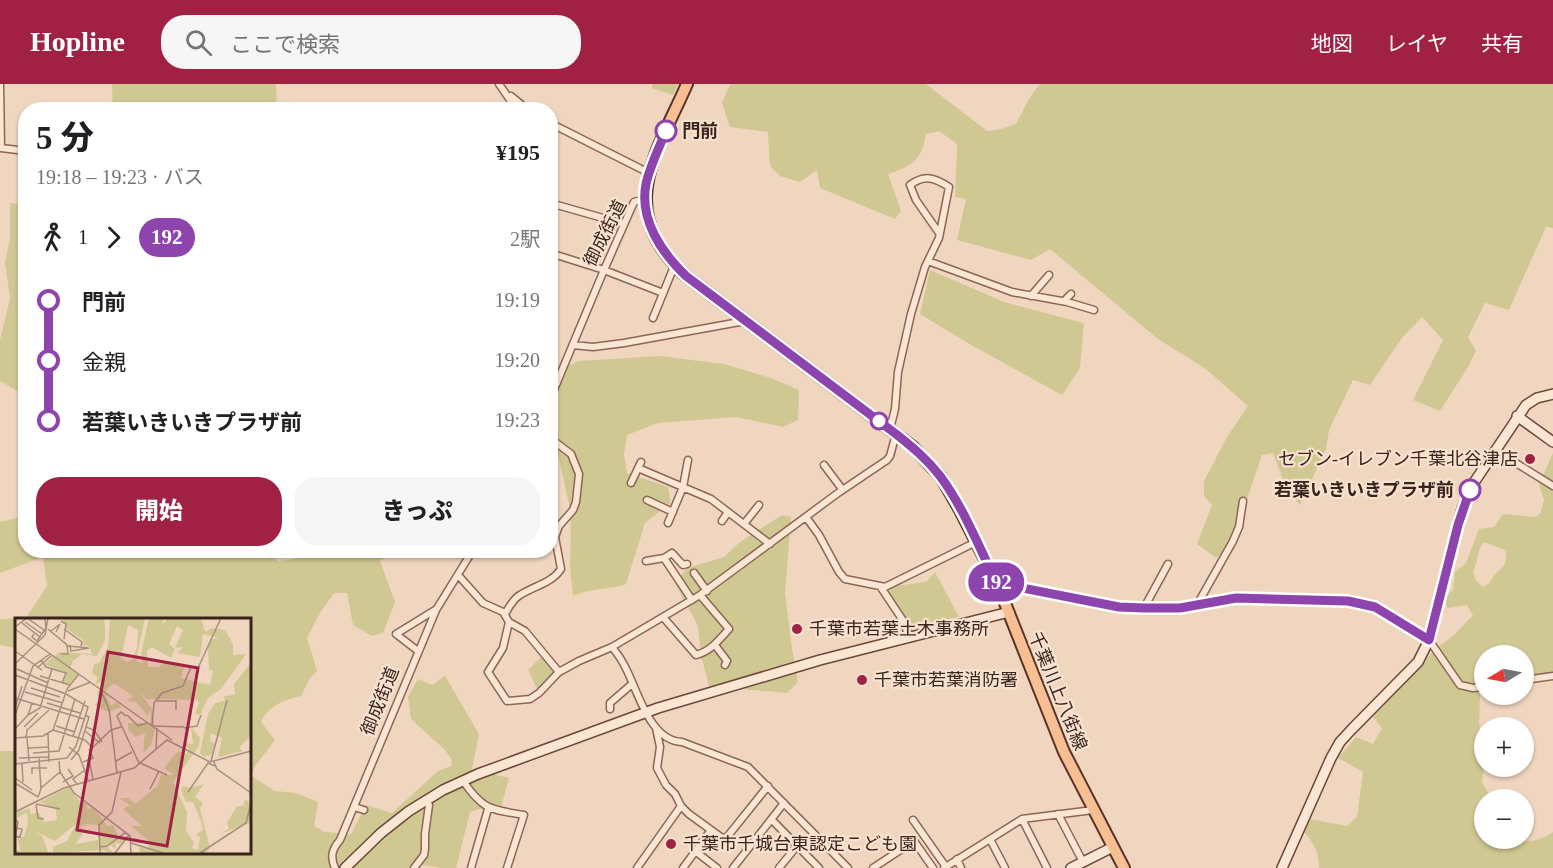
<!DOCTYPE html>
<html lang="ja">
<head>
<meta charset="utf-8">
<style>
	:root { --surface:#fff; --page:#f6f6f6; --text:#202124; --muted:#757577; --accent:#a02143 }
	body { margin:0; font-family:"Times New Roman","Noto Sans JP",serif; background:var(--page); color:var(--text); height:100vh; display:flex; flex-direction:column; font-size:22px; white-space:nowrap }
	* { box-sizing:border-box; margin:0 }
	p { font-size:20px; color:var(--muted) }
	.icon { flex:none; width:33px; height:33px; fill:none; stroke:currentColor; stroke-width:2; stroke-linecap:round; stroke-linejoin:round }
	.map { position:relative; flex:1; overflow:hidden }
	.sheet { position:absolute; left:18px; top:18px; width:540px; height:456px; display:flex; flex-direction:column; background:var(--surface); border-radius:24px; box-shadow:0 2px 4px #0004 }
	.sheet>* { flex:none }
	.badge { padding:0 12px; border-radius:20px; font-size:21px; line-height:39px }
	.needle { width:39px; rotate:260deg }
	.buttons { position:absolute; left:1474px; top:561px; display:grid; gap:12px }
	.buttons a { display:grid; place-items:center; width:60px; height:60px; border-radius:50%; background:var(--surface); box-shadow:0 2px 4px #0004; font-size:30px }
	.map>.badge { position:absolute; translate:-50% -50%; box-shadow:0 0 0 3px #fff }
	.legs { display:flex; align-items:center; gap:9px; height:66px; padding:0 18px; font-size:20px }
	.legs p { margin-inline-start:auto }
	.summary { display:flex; align-items:center; justify-content:space-between; height:102px; padding:0 18px }
	h1 { font-size:33px; font-weight:800; line-height:45px }
	.primary-button { display:flex; gap:12px; margin-top:auto; padding:12px 18px }
	.primary-button a { flex:1; height:69px; border-radius:24px; background:var(--accent); color:#fff; font-size:24px; font-weight:800; line-height:69px; text-align:center }
	.primary-button a+a { background:var(--page); color:var(--text) }
	ul { padding:0 18px; list-style:none }
	li { display:flex; align-items:center; gap:21px; height:60px; font-size:22px }
	li i { display:grid; place-items:center; width:9px; height:100%; margin:0 8px; background:currentColor }
	li i::after { content:''; width:15px; height:15px; margin:-8px; border:4px solid; border-radius:50%; background:var(--surface) }
	li p { margin-inline-start:auto }
	li:first-child i { background:linear-gradient(#0000 50%,currentColor 0) }
	li:last-child i { background:linear-gradient(currentColor 50%,#0000 0) }
	header { display:flex; align-items:center; gap:36px; box-sizing:border-box; height:84px; padding:0 30px; background:var(--accent); color:#fff }
	header strong { font-size:28px }
	nav { display:flex; gap:33px; margin-inline-start:auto; font-size:21px }
	.search { width:420px; height:54px; background:var(--page); display:flex; align-items:center; gap:15px; box-sizing:border-box; padding:0 21px; border-radius:24px; color:var(--muted); font-size:22px }
	.map>svg:first-child { display:block }
	.green { fill:#d0c892; fill-rule:evenodd }
	.lines { fill:none; stroke-linecap:round; stroke-linejoin:round }
	.street-casing { stroke:#8c6556; stroke-width:9 }
	.secondary-casing { stroke:#6d4639; stroke-width:12 }
	.primary-casing { stroke:#59342b; stroke-width:14 }
	.street { stroke:#fbe5d3; stroke-width:6 }
	.secondary { stroke:#fbe5d3; stroke-width:9 }
	.primary { stroke:#f8bf93; stroke-width:10 }
	.line-1-casing { stroke:#fff; stroke-width:14 }
	.line-1 { stroke:#8e44ad; stroke-width:9 }
	.stop-1-dot { fill:#fff; stroke:#8e44ad; stroke-width:3 }
	.poi-dot { fill:#a02143; stroke:#f8e2cf; stroke-width:2 }
	.labels { text-anchor:middle; dominant-baseline:central; stroke-width:4.5; stroke-linejoin:round; paint-order:stroke }
	.stop-label { font-size:18px; font-weight:bold; fill:#3a231c; stroke:#f8e2cf; text-anchor:start }
	.street-label { font-size:18px; fill:#3a231c; stroke:#f8e2cf }
	.poi-label { font-size:18px; fill:#3a231c; stroke:#f8e2cf; text-anchor:start }
	.inset-road { fill:none; stroke:#a88e7e; stroke-width:1.5 }
	.view { fill:#a02143; fill-opacity:0.15; stroke:#a02143; stroke-width:3 }
	.inset-edge { fill:none; stroke:#3a231c; stroke-width:3 }
</style>
</head>
<body>
<header>
<strong>Hopline</strong>
<div class="search"><svg class="icon" aria-label="search" viewBox="0 0 24 24"><circle cx="10" cy="10" r="6"/><path d="M15 15l6 6"/></svg>ここで検索</div>
<nav><a>地図</a><a>レイヤ</a><a>共有</a></nav>
</header>
<div class="map">
<svg width="1553" height="784" viewBox="0 0 1553 784">
	<rect width="100%" height="100%" fill="#f1d6bf"/>
	<!-- green -->
	<path class="green" d="M112,0H276L277,25H113Z
		M653,0H678L673,11L652,4Z
		M730,0H926L987,47L1001,45L1016,40L1030,13L1040,0H1553V144L1546,143L1509,226L1485,219L1468,253L1476,267L1468,283L1440,327L1413,316L1443,256L1422,233L1402,254L1370,301L1353,296L1329,346L1326,365L1300,421L1287,406L1273,369L1262,371L1231,462L1216,474L1197,460L1212,421L1204,412V397L1227,353L1248,322L1206,285L1158,255L1050,165L1031,176L957,156L966,115L955,113L957,60L939,47L926,50C922,75 913,82 888,90L901,127L895,135L820,104L817,86L800,98L780,92L770,82L768,48L730,43L722,19Z
		M10,119L25,121V311L0,297V256L10,214L5,179L10,154Z
		M930,186L1004,218L1084,239L1080,284L1062,311L973,262L920,230Z
		M659,272L724,280L771,294L799,306L798,336L783,343L736,333L658,339L627,351L624,370L627,389L668,403L671,419L645,439L626,500C609,506 590,504 573,512L570,483L571,429L551,340L550,289L579,277Z
		M1553,369V590L1524,597V572H1485V608L1480,610L1479,640L1485,674L1482,698L1492,715L1485,716V754L1511,755L1513,757C1528,758 1541,757 1553,748V784H1319C1319,769 1315,760 1304,748L1310,735L1347,742L1357,733L1363,688L1338,674L1356,653L1373,660L1382,644L1373,633L1416,588L1433,567L1454,551L1473,531L1467,521L1447,524L1445,515L1453,505L1455,488L1466,479L1479,445L1494,443L1503,430L1536,433L1541,428L1544,416L1539,400ZM1484,458L1505,466C1510,486 1495,484 1490,499L1483,503L1476,497L1473,487C1479,477 1476,467 1484,458Z
		M782,431L791,433L785,509L792,565L798,598L787,609L709,602L701,571L698,542L675,499L687,484L724,473L740,458Z
		M25,432L26,466H269L278,478L298,474L306,467H396L380,477L395,518L383,549L372,552L353,541L347,509H334L320,529L307,554L317,587L310,594L301,612C284,616 268,622 261,638L275,656L256,681L250,691L275,707L296,709L318,718L314,742L325,748L351,750L366,721L392,729L438,687L451,682L452,676L445,666L411,635L408,613L418,595L432,601L445,592L479,650L472,685L509,694L499,731L480,725L470,728L456,784H440L412,779L409,784H0V667H16V768H249V535H16V564L0,561V535L26,534L47,502L43,473L0,489V438Z
		M935,488L959,533L910,544L888,508L894,502L926,498Z
		M543,571L557,589L538,607L528,586Z"/>
	<g class="lines">
		<!-- street casing -->
		<g class="street-casing">
			<path id="street" d="M0,0L1,64L26,67
				M499,0L517,26
				M511,12L528,26
				M550,39L649,89
				M550,119L624,140
				M550,169L604,186L663,209
				M928,177L1012,208L1067,218L1094,226
				M1031,212L1049,191
				M1064,217L1071,210
				M653,234L675,180
				M573,261L593,263L624,259L745,237
				M550,288L557,299
				M550,315L604,186L634,118L645,115
				M890,345L895,325L898,288L911,230L925,183L939,154L949,103C935,94 925,90 910,101L916,116L939,149
				M1495,366L1553,402
				M824,381L842,405
				M638,384L711,415L770,460
				M631,399L641,378
				M647,416L673,428
				M806,433L819,451L839,488L845,495L880,502L902,535L909,552
				M722,437L728,428
				M668,439L683,403L688,376
				M744,440L759,421
				M664,474L692,516
				M646,477L664,474L672,469L683,481L687,480
				M694,489L707,507
				M458,491L483,519L503,528L509,538L525,547L559,588
				M997,499L1119,523L1144,524H1180L1236,514L1349,517L1375,523L1429,556L1460,601L1473,604L1485,603
				M880,502L885,503L976,458
				M1197,521L1233,457L1239,443L1243,417
				M1144,524L1168,480
				M505,530C509,523 513,515 520,511C534,502 552,499 561,485L555,453L559,442L573,426L576,418L579,390L571,370L550,354
				M663,533L696,571C711,567 719,556 729,545L700,511
				M509,538L503,564L488,588L507,617L530,615L539,609L559,588L579,577L612,563L700,511L838,409L887,376L890,372L896,350
				M715,561L727,577L725,581
				M612,563C616,568 620,573 623,579C637,602 648,657 682,658L748,683L848,784
				M418,567L396,550L435,526
				M1524,596L1553,592
				M610,625V619L632,600
				M656,644L660,663L657,684L666,701L675,710L681,722L689,730L722,754L727,753L768,702
				M463,697C484,727 490,725 524,731L507,784
				M354,723L364,726
				M1058,730L1083,778
				M1022,735L1047,784
				M772,736L819,784
				M913,736L946,783
				M990,755L1005,784
				M695,767L717,784
				M957,775L961,784
				M335,784C330,773 332,765 340,756L436,526L473,466
				M414,784L424,771L425,765V750L429,721L426,716
				M471,784L488,725
				M637,784L681,722
				M683,784L711,746
				M733,784L784,719
				M779,784L797,762
				M873,784L914,757L933,784
				M944,784L1022,735L1093,726"/>
		</g>
		<!-- secondary casing -->
		<g class="secondary-casing">
			<path id="secondary" d="M1517,332L1553,358
				M345,784L381,749L409,727L443,706L478,690L658,624L820,576L1009,528
				M1071,784L1113,763
				M1282,784L1331,674L1340,658L1352,645L1418,578L1429,556L1454,456L1462,425L1471,403L1526,321L1537,314L1553,310"/>
		</g>
		<!-- primary casing -->
		<g class="primary-casing">
			<path id="primary" d="M687,0C655,73 614,126 686,192L913,363L941,393L960,426L997,499L1064,668L1124,784"/>
		</g>
		<!-- street -->
		<use href="#street" class="street"/>
		<!-- secondary -->
		<use href="#secondary" class="secondary"/>
		<!-- primary -->
		<use href="#primary" class="primary"/>
	</g>
	<g class="lines">
		<!-- line-1 casing -->
		<g class="line-1-casing">
			<path id="line-1" d="M666,47C659,64 650,82 646,100C639,136 662,169 686,192L896,350C912,363 927,375 940,392C964,424 979,464 997,499L1119,523L1144,524H1180L1236,514L1348,517L1375,523L1429,556L1458,441L1470,406"/>
		</g>
		<!-- line-1 -->
		<use href="#line-1" class="line-1"/>
	</g>
	<!-- markers -->
	<g class="stop-1-dot">
		<circle cx="666" cy="47" r="10"/>
		<circle cx="879" cy="337" r="8"/>
		<circle cx="1470" cy="406" r="10"/>
	</g>
	<g class="poi-dot">
		<circle cx="1530" cy="375" r="6"/>
		<circle cx="797" cy="545" r="6"/>
		<circle cx="862" cy="596" r="6"/>
		<circle cx="671" cy="760" r="6"/>
	</g>
	<g class="labels">
		<!-- stop labels -->
		<g class="stop-label">
			<text x="682" y="47">門前</text>
			<text x="1454" y="406" text-anchor="end">若葉いきいきプラザ前</text>
		</g>
		<!-- street labels -->
		<g class="street-label">
			<text transform="translate(605 149) rotate(-63)">御成街道</text>
			<text transform="translate(1058 607) rotate(68)">千葉川上八街線</text>
			<text transform="translate(380 617) rotate(-68)">御成街道</text>
		</g>
		<!-- poi labels -->
		<g class="poi-label">
			<text x="1518" y="375" text-anchor="end">セブン-イレブン千葉北谷津店</text>
			<text x="809" y="545">千葉市若葉土木事務所</text>
			<text x="874" y="596">千葉市若葉消防署</text>
			<text x="683" y="760">千葉市千城台東認定こども園</text>
		</g>
	</g>
	<!-- overview -->
	<g transform="translate(15 534)">
		<rect width="236" height="236" fill="#f1d6bf"/>
		<path d="M48,0H89L90,11V22L82,38L67,36L58,43L55,50L63,56L55,67L48,65L51,55L29,46L37,40L35,36L40,38L44,34L77,36L74,28L67,27L69,23L51,10ZM95,0H130L121,42L125,45H128L126,35L134,0H149L147,7L153,0H186L190,14L197,10L210,12L218,26V37L231,36L206,71L193,80L185,97L180,96L184,84L181,82L131,81L123,72L137,91L140,111L136,127L128,135L130,115L121,119L113,112V105H136L135,91L131,103L132,97L121,84L112,83L118,78L99,65L91,72L92,80L96,88L102,84L106,89L93,94L80,87L85,82L82,77L86,64L80,66L83,60L77,55L79,46L84,45L93,30ZM113,7L123,12L122,29L118,41L112,44L106,40ZM162,8L168,12L160,30L168,29L162,35L185,39L188,16L204,20L197,21L193,29L194,52L198,53L195,67L166,60L169,49L151,43L144,49H133L132,33L137,29L156,40L160,31L154,26ZM235,46V118L224,130L228,133L203,139L207,120L196,115L195,123L200,125L198,136L189,139L185,135L193,96L200,85L210,83L209,78L220,77L219,66ZM176,109L185,120L184,128L158,164L172,194L171,213L179,224L177,230L183,232L185,220L181,216L188,212L186,203L178,184H171L166,173L168,168L175,170L189,166L180,179L188,185L185,191L195,230L191,235H125L124,229L133,230L135,224L116,208H127L108,191L115,187L104,180H113L121,186L143,167L146,157H159L149,150L163,133L172,136L174,131L169,125L178,126ZM54,169L66,185H72V191L79,190L92,208L98,207L103,218L110,221L105,226L100,224L101,231L95,227L93,229L98,235L87,232L38,235V229L52,223L61,206L40,223L21,214L28,219L33,235H0V232L5,233L3,221L9,218L13,205L12,195L1,200L2,194L15,190V196L24,195L29,204L42,202L41,192L25,184ZM73,206L83,207V222L60,226L67,217L66,208ZM230,182L235,184V205L202,217L214,211L212,205L222,188H228Z" fill="#d0c892" fill-rule="evenodd"/>
		<path class="inset-road" d="M46,3L51,6L49,21M10,4L27,16M7,5L25,19M0,9L12,0L29,12M0,11L157,122M33,11L52,27L53,36H46M49,11L67,24L66,28M36,13L45,6L41,14M19,16L17,19L22,23L31,10L30,1M55,27L56,33L74,30M53,28L74,30M0,33L27,52M26,42L31,49L51,55L47,65M0,46L30,17L33,0M22,50L36,38M2,51L33,65M0,57L51,76L73,89L61,128L52,140L0,146M25,58L55,67M16,70L45,79M53,73L76,64M86,73L94,91L102,155M10,74L48,85M0,80L69,101M142,83H161V92M32,85L65,95M0,90L7,68M0,97L18,48L35,36M13,97L25,90L37,51M112,97L123,108L132,105M111,98L106,94L102,98L124,145M41,108L60,114M9,109L23,95M71,109L79,112L87,124M169,109L137,108L139,85L147,75L168,68L176,49L183,50L206,0M169,110L182,108L186,97M0,111L13,97L17,85M38,112L70,122L76,128M70,113L85,125M33,115L34,144M58,118L70,83M0,120L28,118L38,112L52,71L64,56M11,120L12,112L34,92M12,120L14,143M54,129L64,137L73,162M13,130L34,129M141,131L142,110M75,132L96,112L106,109M18,135L44,133L60,81M4,140L34,139M56,142L64,132L74,99L70,97M74,142L78,161M44,143L45,154L59,175L115,218L116,235M101,143L117,134M196,143L212,82M68,144L78,140L74,131M199,144L202,151L236,175M125,145L152,157M7,146L8,164M17,156V150H32M0,160L17,172M48,164L58,158L53,151M0,165L23,179L26,171L24,140M0,166L1,192M62,166L58,161L70,152M26,170L45,154M135,171L144,153M173,174L193,145L200,148M21,186L45,191M21,187L23,200L29,201M0,194L49,170L119,150L152,122L195,144L236,133M0,201L3,204L0,221M0,218L5,219L7,211L1,210M116,225L148,235M84,229L92,228L111,214M85,235L84,207L97,194L106,154M100,235L114,217M185,235L231,205L236,185"/>
		<path class="view" d="M93,34L183,50L152,228L62,212Z"/>
		<rect width="236" height="236" class="inset-edge"/>
	</g>
</svg>
<div class="buttons">
<a><svg class="needle" viewBox="-14 -14 28 28"><path d="M0-13l5 13h-10z" fill="#e53935"/><path d="M0 13l5-13h-10z" fill="#757577"/></svg></a>
<a>+</a>
<a>−</a>
</div>
<b class="badge" style="left:996px;top:498px;background:#8e44ad;color:#fff">192</b>
<section class="sheet">
<div class="summary"><div><h1>5 分</h1><p>19:18 – 19:23 · バス</p></div><b>¥195</b></div>
<div class="legs"><svg class="icon" aria-label="walk" viewBox="0 0 24 24"><circle cx="13" cy="4" r="2"/><path d="M13 8l-2 6 4 7M11 14l-3 7M7 12l3-4h3l4 4"/></svg>1<svg class="icon" aria-label="forward" viewBox="0 0 24 24"><path d="M9 5l7 7-7 7"/></svg><b class="badge" style="background:#8e44ad;color:#fff">192</b><p>2駅</p></div>
<ul>
<li><i style="color:#8e44ad"></i><b>門前</b><p>19:19</p></li>
<li><i style="color:#8e44ad"></i><span>金親</span><p>19:20</p></li>
<li><i style="color:#8e44ad"></i><b>若葉いきいきプラザ前</b><p>19:23</p></li>
</ul>
<div class="primary-button"><a>開始</a><a>きっぷ</a></div>
</section>
</div>
</body>
</html>
